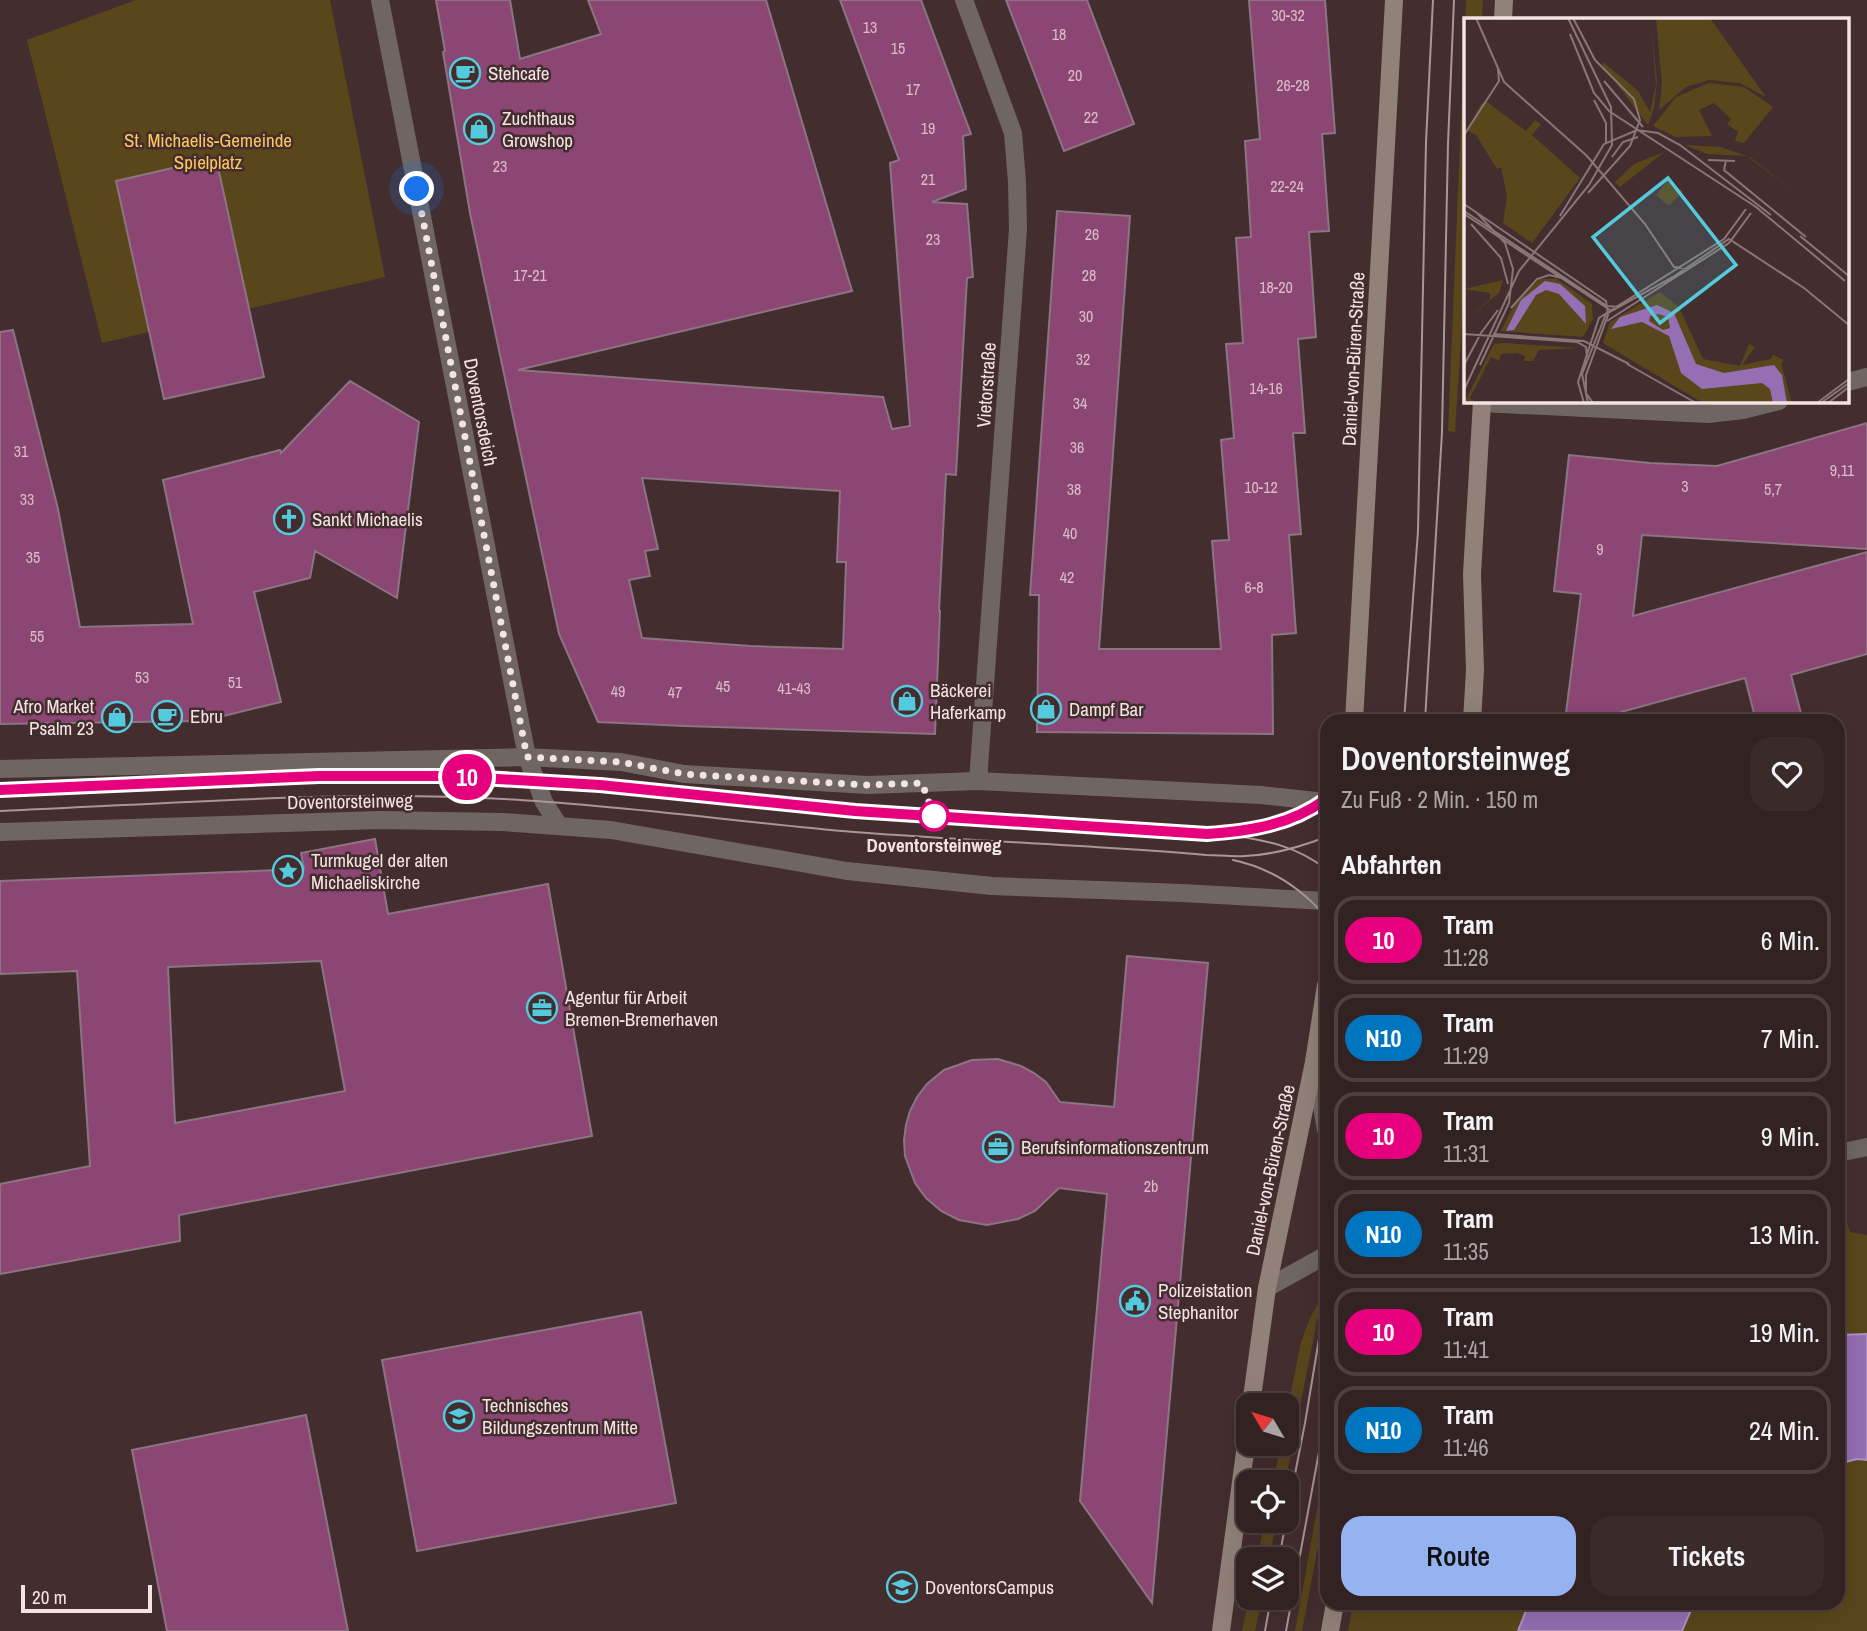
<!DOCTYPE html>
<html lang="de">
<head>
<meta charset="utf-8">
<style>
	:root { --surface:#322; --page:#3b2a2a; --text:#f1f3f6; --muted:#a9a4a5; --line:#4e3f40; --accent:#95b2f1 }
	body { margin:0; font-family:"Archivo Narrow",sans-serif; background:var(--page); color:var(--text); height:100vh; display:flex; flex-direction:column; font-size:26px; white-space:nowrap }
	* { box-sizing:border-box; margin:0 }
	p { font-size:23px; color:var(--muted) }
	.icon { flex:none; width:38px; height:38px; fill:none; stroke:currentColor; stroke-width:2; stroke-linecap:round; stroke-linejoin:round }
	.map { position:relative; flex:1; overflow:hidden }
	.panel { position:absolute; left:1320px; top:714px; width:525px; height:896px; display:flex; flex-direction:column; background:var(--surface); border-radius:21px; box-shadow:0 7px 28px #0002,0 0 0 2px var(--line) }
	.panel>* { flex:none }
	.badge { padding:0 14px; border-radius:23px; font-size:24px; line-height:46px }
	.needle { width:46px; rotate:308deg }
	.buttons { position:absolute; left:1236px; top:1393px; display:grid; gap:14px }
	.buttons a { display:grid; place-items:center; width:63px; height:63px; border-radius:14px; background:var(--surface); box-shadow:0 7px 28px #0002,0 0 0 2px var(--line); font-size:35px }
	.scale { position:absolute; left:21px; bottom:18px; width:131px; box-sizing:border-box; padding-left:7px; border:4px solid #f3e3e3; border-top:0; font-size:19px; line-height:24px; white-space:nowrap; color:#f3e3e3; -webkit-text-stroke:5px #442d2e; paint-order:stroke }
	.you { position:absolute; width:35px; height:35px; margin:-18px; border:5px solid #fff; border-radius:50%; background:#1a73e8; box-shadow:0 0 0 10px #1a73e833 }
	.map>.badge { position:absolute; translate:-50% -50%; box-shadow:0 0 0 4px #fff }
	h2 { padding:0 21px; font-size:26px; line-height:63px }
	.round { display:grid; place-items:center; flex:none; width:74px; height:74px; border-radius:21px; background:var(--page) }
	.summary { display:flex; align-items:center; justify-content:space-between; height:119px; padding:0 21px }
	h1 { font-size:33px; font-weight:600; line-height:52px }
	.action { display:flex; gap:14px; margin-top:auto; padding:14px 21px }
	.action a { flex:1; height:80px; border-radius:21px; background:var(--accent); color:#111; font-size:28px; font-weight:600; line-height:80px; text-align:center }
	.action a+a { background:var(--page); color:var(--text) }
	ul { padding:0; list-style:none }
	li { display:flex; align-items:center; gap:21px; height:88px; margin:0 14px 10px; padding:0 7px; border:4px solid var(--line); border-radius:21px }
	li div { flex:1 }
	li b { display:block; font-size:26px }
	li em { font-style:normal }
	li .badge { min-width:77px; font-weight:700; text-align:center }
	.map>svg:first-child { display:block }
	.green { fill:#5a461b }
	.water { fill:#956eb3; stroke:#b191c1; stroke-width:2 }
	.building { fill:#8c4673; stroke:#8c7582; stroke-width:2; fill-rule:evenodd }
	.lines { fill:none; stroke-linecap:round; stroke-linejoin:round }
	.minor { stroke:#706661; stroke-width:18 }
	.tertiary { stroke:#706661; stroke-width:18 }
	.secondary { stroke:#918179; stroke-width:18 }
	.tram { stroke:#a99697; stroke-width:2 }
	.line-casing { stroke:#fff; stroke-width:16 }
	.line { stroke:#e6007e; stroke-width:10 }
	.walk { stroke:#f3e3e3; stroke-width:7; stroke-dasharray:0 12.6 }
	.stop-dot { fill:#fff; stroke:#e6007e; stroke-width:3.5 }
	.labels { text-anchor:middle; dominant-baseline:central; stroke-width:5; stroke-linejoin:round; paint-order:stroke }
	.number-label { font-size:16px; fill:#d9bcc7 }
	.poi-label { font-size:19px; fill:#f3e3e3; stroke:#442d2e; text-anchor:start }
	.park-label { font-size:19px; fill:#fdc759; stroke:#442d2e }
	.street-label { font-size:19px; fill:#f3e3e3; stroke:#442d2e }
	.stop-label { font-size:19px; font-weight:bold; fill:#f3e3e3; stroke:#442d2e }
	.inset-road { fill:none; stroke:#8a7676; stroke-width:2 }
	.view { fill:#54cadd; fill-opacity:0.15; stroke:#54cadd; stroke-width:3.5 }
	.inset-edge { fill:none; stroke:#f3e3e3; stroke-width:3.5 }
</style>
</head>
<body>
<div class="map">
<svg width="1867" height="1631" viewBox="0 0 1867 1631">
	<rect width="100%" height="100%" fill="#442d2e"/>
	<!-- green -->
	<path class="green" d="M136,0H330L385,277L102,343L27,40Z
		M1466,0H1483L1482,19H1466V261L1455,432L1448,431Z
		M1838,1201H1840L1850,1232L1867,1235V1631H1348L1353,1603H1838Z
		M1322,1296L1285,1482H1273L1281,1444H1286V1416L1301,1342L1309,1320Z
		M1326,1460V1505L1302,1631H1295Z
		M1265,1521H1277L1269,1559H1257Z
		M1249,1598H1262L1255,1631H1242Z"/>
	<!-- water -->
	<path class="water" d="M1867,1334V1460L1857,1459L1838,1464V1335Z
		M1529,1603H1694L1682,1631H1518Z"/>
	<!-- building -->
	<path class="building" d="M436,0H510L520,59L601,34L588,0H766L852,291L518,370L883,397L892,429L910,426L890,163L899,160L840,0H921L971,134L963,136L966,189L932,202L967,204L973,277L967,278L956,475L946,474L939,611H940L935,734L685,726L598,722L559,634L470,213L443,52L445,51ZM642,478L840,491L837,562H846L843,649L750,646L642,638L629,580L650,576L645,551L658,549Z
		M1006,0H1087L1134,124L1064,151Z
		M1249,0H1325L1335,133L1322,134L1329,231L1309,232L1316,337L1298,339L1305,433H1293L1301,534L1289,535L1296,633L1272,635L1273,734L1037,732L1039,595H1030L1057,211L1130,216L1099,649H1221L1212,541L1229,540L1221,440L1234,438L1226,344L1243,343L1236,238L1251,237L1245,141L1260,139Z
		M216,158L264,377L164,399L116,181Z
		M13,330L58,509L80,627L193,624L163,480L280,450L281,453L350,381L419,422L397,598L315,551L310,578L254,592L281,702L203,721L0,724V332Z
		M1867,423V549L1642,535L1633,616L1867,552V654L1791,675L1803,721H1756L1745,678L1621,712L1620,721H1565L1581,594L1554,591L1569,455L1650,463L1717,466Z
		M375,839L388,914L548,884L592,1136L179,1215L180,1241L0,1274V1184L90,1166L77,971L0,974V881L304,869L301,853ZM321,961L345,1091L175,1123L168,967Z
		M1127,956L1208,963L1152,1603L1080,1501L1107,1194L1059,1188L1035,1211L1018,1219L987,1225L959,1220L941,1211L926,1198L915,1183L905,1156L904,1140L906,1125L910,1111L917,1097L927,1084L944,1070L972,1060L998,1059L1021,1066L1034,1073L1046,1082L1060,1102L1114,1107Z
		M641,1312L676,1503L417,1551L382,1360Z
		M306,1415L348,1631H167L132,1450Z"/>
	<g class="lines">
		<!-- minor -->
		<path class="minor" d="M380,0L527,757L544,802L559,826
			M964,0L1013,133L1017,182L1018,229L978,781
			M1848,382L1867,377
			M1482,403L1708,414L1743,410L1779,401
			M1314,1062L1326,1130
			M1838,1153L1867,1147
			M1267,1288L1326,1255"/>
		<!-- tertiary -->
		<path class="tertiary" d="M0,769L527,757L621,762L684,774L867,785L978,781L1261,795L1326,802
			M0,832L379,820L503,822L611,830L847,871L992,886L1182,893L1326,901"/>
		<!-- secondary -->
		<path class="secondary" d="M1503,19L1504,0
			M1354,721L1394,0
			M1472,721L1475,670L1472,574L1482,401
			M1251,1405L1267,1288L1314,1062L1326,985
			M1221,1631L1248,1430
			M1330,1631L1335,1603"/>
		<!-- tram -->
		<path class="tram" d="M1404,721L1418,531L1426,142L1433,0
			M1425,721L1442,432L1448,144L1454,0
			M0,790L319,776H449L600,785L855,811L1231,835C1268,841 1296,846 1326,869
			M0,811C168,804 336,790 504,799C621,805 737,822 854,832C971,841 1089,845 1206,855C1218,855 1232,857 1245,856C1273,855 1300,847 1326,837
			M1238,831C1270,828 1301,818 1326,799
			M1233,860C1271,868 1301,888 1326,917
			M1286,1520L1305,1423L1326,1297
			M1279,1559L1286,1521
			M1265,1631L1271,1598
			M1286,1631L1326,1414"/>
	</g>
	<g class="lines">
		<!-- line casing -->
		<g class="line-casing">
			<path id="line" d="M0,790L319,776H449L600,785L855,811L1207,834C1250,831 1291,825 1326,799"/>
		</g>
		<!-- line -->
		<use href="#line" class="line"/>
		<!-- walk -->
		<path class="walk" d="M417,189L527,757L621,762L684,774L867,785L922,783L934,816"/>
	</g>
	<!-- icons -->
	<defs>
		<g id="cafe-ring" transform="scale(1.575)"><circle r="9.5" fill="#442d2e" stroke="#54cadd" stroke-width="1.5"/><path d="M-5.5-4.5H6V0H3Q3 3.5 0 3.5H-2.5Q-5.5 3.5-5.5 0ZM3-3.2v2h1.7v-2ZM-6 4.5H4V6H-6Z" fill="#54cadd"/></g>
		<g id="shop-ring" transform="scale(1.575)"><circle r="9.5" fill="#442d2e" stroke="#54cadd" stroke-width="1.5"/><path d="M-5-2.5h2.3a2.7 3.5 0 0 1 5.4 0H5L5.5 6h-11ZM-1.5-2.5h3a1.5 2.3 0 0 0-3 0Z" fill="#54cadd"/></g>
		<g id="church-ring" transform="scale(1.575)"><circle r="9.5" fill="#442d2e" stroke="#54cadd" stroke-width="1.5"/><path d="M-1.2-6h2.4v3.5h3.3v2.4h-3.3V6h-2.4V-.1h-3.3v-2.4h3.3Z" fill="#54cadd"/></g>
		<g id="sight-ring" transform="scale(1.575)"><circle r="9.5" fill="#442d2e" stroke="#54cadd" stroke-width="1.5"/><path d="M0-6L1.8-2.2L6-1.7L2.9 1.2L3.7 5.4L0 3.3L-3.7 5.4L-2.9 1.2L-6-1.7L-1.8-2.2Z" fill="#54cadd"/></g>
		<g id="office-ring" transform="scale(1.575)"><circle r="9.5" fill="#442d2e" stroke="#54cadd" stroke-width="1.5"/><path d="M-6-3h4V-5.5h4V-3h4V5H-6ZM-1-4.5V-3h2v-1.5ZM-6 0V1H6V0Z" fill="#54cadd"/></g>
		<g id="civic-ring" transform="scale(1.575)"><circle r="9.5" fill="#442d2e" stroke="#54cadd" stroke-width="1.5"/><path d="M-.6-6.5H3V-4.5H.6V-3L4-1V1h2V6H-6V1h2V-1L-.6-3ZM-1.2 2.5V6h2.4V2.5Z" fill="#54cadd"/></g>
		<g id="school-ring" transform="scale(1.575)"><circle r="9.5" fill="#442d2e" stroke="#54cadd" stroke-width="1.5"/><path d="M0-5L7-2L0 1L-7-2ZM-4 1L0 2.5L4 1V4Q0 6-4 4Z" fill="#54cadd"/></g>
	</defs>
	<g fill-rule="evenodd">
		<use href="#cafe-ring" x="465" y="73"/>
		<use href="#shop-ring" x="479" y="129"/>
		<use href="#church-ring" x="289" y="519"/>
		<use href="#shop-ring" x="907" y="701"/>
		<use href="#shop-ring" x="1046" y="709"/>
		<use href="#cafe-ring" x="167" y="716"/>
		<use href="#shop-ring" x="117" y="717"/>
		<use href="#sight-ring" x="288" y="871"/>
		<use href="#office-ring" x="542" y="1008"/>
		<use href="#office-ring" x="998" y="1147"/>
		<use href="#civic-ring" x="1135" y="1301"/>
		<use href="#school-ring" x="459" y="1416"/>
		<use href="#school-ring" x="902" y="1587"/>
	</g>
	<!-- markers -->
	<circle class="stop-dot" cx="934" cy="816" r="14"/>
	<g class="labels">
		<!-- number labels -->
		<g class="number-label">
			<text x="1288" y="15">30-32</text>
			<text x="870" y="27">13</text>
			<text x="1059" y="34">18</text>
			<text x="898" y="48">15</text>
			<text x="1075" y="75">20</text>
			<text x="1293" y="85">26-28</text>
			<text x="913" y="89">17</text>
			<text x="1091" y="117">22</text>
			<text x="928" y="128">19</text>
			<text x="500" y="166">23</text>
			<text x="928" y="179">21</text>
			<text x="1287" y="186">22-24</text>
			<text x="1092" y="234">26</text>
			<text x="933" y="239">23</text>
			<text x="530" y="275">17-21</text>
			<text x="1089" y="275">28</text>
			<text x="1276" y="287">18-20</text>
			<text x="1086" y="316">30</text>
			<text x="1083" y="359">32</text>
			<text x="1266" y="388">14-16</text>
			<text x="1080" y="403">34</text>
			<text x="1077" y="447">36</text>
			<text x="21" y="451">31</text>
			<text x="1842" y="470">9,11</text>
			<text x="1685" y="486">3</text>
			<text x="1261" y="487">10-12</text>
			<text x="1074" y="489">38</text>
			<text x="1773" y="489">5,7</text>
			<text x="27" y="499">33</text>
			<text x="1070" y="533">40</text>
			<text x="1600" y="549">9</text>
			<text x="33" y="557">35</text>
			<text x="1067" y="577">42</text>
			<text x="1254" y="587">6-8</text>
			<text x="37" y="636">55</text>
			<text x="142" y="677">53</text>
			<text x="235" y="682">51</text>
			<text x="723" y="686">45</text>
			<text x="794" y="688">41-43</text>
			<text x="618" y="691">49</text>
			<text x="675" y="692">47</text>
			<text x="1151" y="1186">2b</text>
		</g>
		<!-- poi labels -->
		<g class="poi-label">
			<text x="488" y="73">Stehcafe</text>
			<text x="502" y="118">Zuchthaus<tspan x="502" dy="22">Growshop</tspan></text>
			<text x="312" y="519">Sankt Michaelis</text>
			<text x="930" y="690">Bäckerei<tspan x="930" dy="22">Haferkamp</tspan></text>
			<text x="94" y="706" text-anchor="end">Afro Market<tspan x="94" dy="22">Psalm 23</tspan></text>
			<text x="1069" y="709">Dampf Bar</text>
			<text x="190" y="716">Ebru</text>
			<text x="311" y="860">Turmkugel der alten<tspan x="311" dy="22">Michaeliskirche</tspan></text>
			<text x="565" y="997">Agentur für Arbeit<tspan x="565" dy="22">Bremen-Bremerhaven</tspan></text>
			<text x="1021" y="1147">Berufsinformationszentrum</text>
			<text x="1158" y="1290">Polizeistation<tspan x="1158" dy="22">Stephanitor</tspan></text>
			<text x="482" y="1405">Technisches<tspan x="482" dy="22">Bildungszentrum Mitte</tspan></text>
			<text x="925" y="1587">DoventorsCampus</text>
		</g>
		<!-- park labels -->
		<g class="park-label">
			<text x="208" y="140">St. Michaelis-Gemeinde<tspan x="208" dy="22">Spielplatz</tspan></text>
		</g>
		<!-- street labels -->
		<g class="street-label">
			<text transform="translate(1353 359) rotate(-87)">Daniel-von-Büren-Straße</text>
			<text transform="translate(986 385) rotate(-86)">Vietorstraße</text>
			<text transform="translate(481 412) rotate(79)">Doventorsdeich</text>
			<text transform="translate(350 801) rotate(-1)">Doventorsteinweg</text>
			<text transform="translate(1270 1170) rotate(-78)">Daniel-von-Büren-Straße</text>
		</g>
		<!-- stop labels -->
		<g class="stop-label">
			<text x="934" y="845">Doventorsteinweg</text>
		</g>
	</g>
	<!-- overview -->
	<g transform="translate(1464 18)">
		<rect width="385" height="385" fill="#442d2e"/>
		<path d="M192,0H246L302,79L276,65L245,62L222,69L195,92L198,66ZM187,9L193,62L190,90L184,107L138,47L139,44L174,73L186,94L192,67ZM245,65L280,69L309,89L280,125L271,123L274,114L263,106L267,101L250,85L235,92L248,118L212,119L189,108L212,79ZM23,84L62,113L71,102L77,106L68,117L116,160L68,225L39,205L43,178L37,149L33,151L12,117L4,113L0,119L17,86ZM221,127L256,129L286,139L337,179L283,138L243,136ZM200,134L156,169L151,164L170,146ZM203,163L219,173L205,188L192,177ZM76,261H93L128,286L129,301L119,319L37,313L53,281ZM39,262L35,275L0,303L26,281V275L0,271ZM196,274L215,289L239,341L276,348L285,326L291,329L278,347L307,341L309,337L320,342L317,345L328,385H239L139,325L146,304ZM30,326L38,325L116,330L75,332L69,343H60L61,338L53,335L37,336L35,343L27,339L6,380L12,385H0Z" fill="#5a461b"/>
		<path d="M81,263L96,266L121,288L122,306L95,276L82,272L72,277L50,312L42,313L57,282ZM193,287L210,295L232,346L260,355L310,347L318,357L323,385H309L306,371L298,365L238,371L217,355L205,318L178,304L147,311L156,299ZM195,296L204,299L206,310L199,312L185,303L186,298Z" fill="#956eb3" fill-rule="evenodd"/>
		<path class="inset-road" d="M12,0L40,64L123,138L181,206L210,249L224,251M109,0L131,42M106,16L130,75L145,93L292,189L381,263M140,63L179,109M130,82L142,105V125M0,117L35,63L34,51M148,139L159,124L174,119M244,142L271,143M262,142L260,152L342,219M124,175L166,128L176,102L170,81L131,42M0,186L142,283L144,297L122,357V375L129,385M0,193L143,288L155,289M13,195L41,225L49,251L45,285L16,347M0,196L146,292M96,198L140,126L173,112L194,115L216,127L307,197M7,206L37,240L44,266M336,218L385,258M47,290L73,261L85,257L102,261M143,303L265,225L287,195M17,315L34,292M0,316L113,324L122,329L123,339M29,316L120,323L165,346M163,346L232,385M0,347L17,315M0,372L55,253L125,167L148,127L147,89L104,0M120,385L114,364L135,300L260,221L282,191M124,385L118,356L142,296L209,259L265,221L340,270L385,307M353,385L385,361M357,385L385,365M364,385L385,369"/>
		<path class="view" d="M204,160L272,247L196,305L129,219Z"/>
		<rect width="385" height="385" class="inset-edge"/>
	</g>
</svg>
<div class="buttons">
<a><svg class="needle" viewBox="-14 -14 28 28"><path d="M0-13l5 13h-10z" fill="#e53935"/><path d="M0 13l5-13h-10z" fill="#a9a4a5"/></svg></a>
<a><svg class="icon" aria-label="locate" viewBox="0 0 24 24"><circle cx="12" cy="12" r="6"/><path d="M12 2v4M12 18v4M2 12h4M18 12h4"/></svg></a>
<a><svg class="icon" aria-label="layers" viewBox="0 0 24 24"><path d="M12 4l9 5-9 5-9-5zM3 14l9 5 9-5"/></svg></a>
</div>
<div class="scale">20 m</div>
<div class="you" style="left:417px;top:189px"></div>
<b class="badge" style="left:467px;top:777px;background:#e6007e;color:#fff">10</b>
<section class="panel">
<div class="summary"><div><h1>Doventorsteinweg</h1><p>Zu Fuß · 2 Min. · 150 m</p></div><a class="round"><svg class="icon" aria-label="heart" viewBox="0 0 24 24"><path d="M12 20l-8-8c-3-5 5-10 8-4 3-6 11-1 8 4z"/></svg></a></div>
<h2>Abfahrten</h2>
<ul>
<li><span class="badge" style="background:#e6007e;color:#fff">10</span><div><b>Tram</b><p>11:28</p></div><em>6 Min.</em></li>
<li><span class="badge" style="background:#0075bf;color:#fff">N10</span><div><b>Tram</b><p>11:29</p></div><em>7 Min.</em></li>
<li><span class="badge" style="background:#e6007e;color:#fff">10</span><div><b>Tram</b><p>11:31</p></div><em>9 Min.</em></li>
<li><span class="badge" style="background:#0075bf;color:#fff">N10</span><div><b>Tram</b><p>11:35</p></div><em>13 Min.</em></li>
<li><span class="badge" style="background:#e6007e;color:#fff">10</span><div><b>Tram</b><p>11:41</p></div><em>19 Min.</em></li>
<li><span class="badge" style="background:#0075bf;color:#fff">N10</span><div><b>Tram</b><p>11:46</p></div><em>24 Min.</em></li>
</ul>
<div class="action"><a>Route</a><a>Tickets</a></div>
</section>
</div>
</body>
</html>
